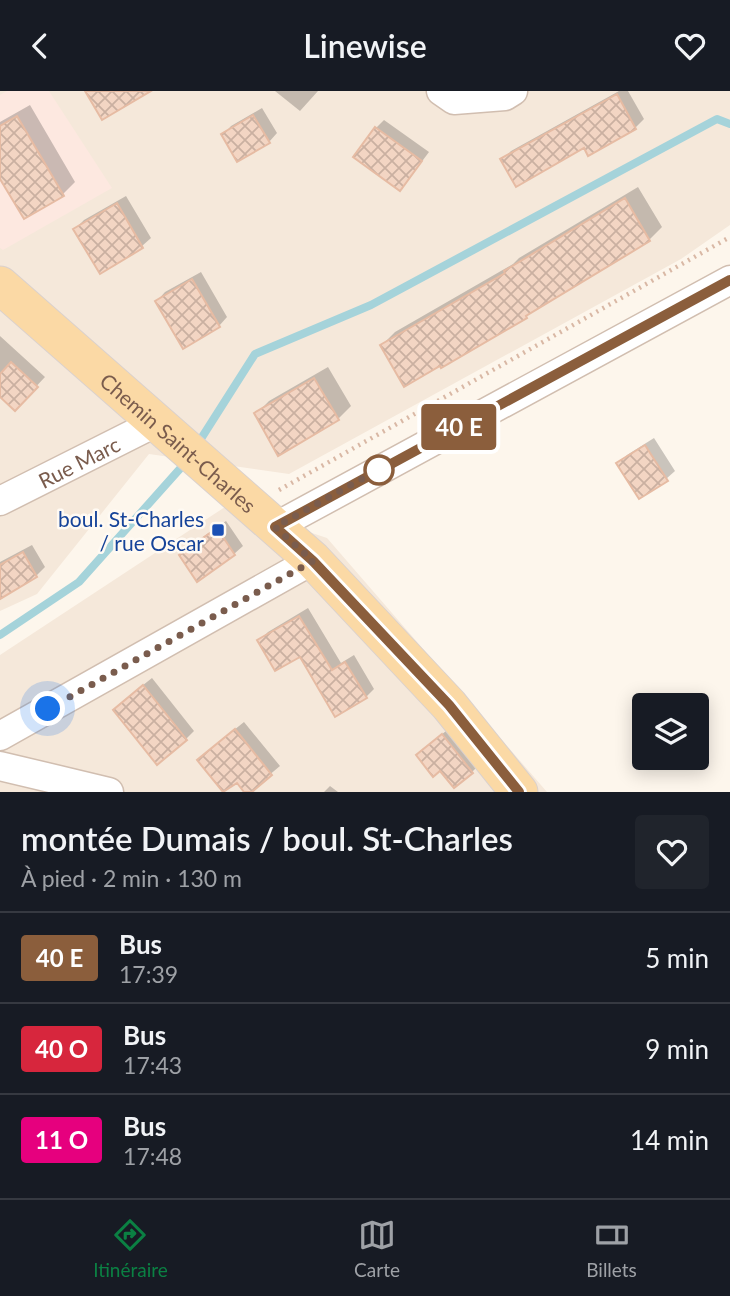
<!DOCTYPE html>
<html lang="fr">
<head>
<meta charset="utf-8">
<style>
	:root { --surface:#171b24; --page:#20242c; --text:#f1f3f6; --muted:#9ea1a6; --line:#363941; --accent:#0b8043 }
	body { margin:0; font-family:Lato,sans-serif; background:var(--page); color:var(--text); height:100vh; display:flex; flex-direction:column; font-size:26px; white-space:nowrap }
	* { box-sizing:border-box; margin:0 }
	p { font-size:23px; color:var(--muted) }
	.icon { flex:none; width:38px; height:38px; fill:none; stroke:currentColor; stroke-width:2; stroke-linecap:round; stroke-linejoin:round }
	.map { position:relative; height:701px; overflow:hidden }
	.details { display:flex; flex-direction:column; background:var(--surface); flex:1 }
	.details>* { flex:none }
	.badge { padding:0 14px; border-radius:5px; font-size:24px; line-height:46px }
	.buttons { position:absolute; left:632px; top:602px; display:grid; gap:14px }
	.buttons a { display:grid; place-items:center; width:77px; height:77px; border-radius:7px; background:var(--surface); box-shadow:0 4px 18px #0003; font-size:35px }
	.you { position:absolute; width:35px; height:35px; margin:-18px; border:5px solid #fff; border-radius:50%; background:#1a73e8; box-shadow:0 0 0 10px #1a73e833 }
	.map>.badge { position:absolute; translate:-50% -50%; box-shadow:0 0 0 4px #fff }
	.round { display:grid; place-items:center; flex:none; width:74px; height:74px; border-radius:7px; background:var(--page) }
	.headline { display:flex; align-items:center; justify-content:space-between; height:119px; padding:0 21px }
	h1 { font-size:33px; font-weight:600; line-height:52px }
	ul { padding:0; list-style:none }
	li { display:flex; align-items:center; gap:21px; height:91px; padding:0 21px; border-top:2px solid var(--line) }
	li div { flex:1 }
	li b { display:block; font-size:26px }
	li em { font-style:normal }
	li .badge { min-width:77px; font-weight:700; text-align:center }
	header { display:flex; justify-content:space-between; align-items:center; height:91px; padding:0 21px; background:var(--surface); font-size:32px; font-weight:600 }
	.tabs { display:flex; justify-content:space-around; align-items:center; height:98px; border-top:2px solid var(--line); background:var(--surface); font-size:19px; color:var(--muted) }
	.tabs a { display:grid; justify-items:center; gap:4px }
	.tabs .active { color:var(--accent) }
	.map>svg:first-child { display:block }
	.residential { fill:#f5e8da }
	.commercial { fill:#fde8e0 }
	.shadow { fill:#0003 }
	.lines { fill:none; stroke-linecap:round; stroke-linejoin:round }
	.stream { stroke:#a5d3da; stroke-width:8 }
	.building { fill:url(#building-cross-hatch); stroke:#e6bba3; stroke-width:2 }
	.minor-casing { stroke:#d1beb0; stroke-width:31 }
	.major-casing { stroke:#dad1cd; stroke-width:39 }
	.path { stroke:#d9b8a5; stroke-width:4.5; stroke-dasharray:2 5; stroke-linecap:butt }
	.minor { stroke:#fff; stroke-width:28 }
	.major { stroke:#fbd9a5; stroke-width:37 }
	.line-casing { stroke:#fff; stroke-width:16 }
	.line { stroke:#8b5e3c; stroke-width:10 }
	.walk { stroke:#7a5c4d; stroke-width:7; stroke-dasharray:0 12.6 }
	.stop-dot { fill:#fff; stroke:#8b5e3c; stroke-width:3.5 }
	.transit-dot { fill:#1a4fb4; stroke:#fffaf3; stroke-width:2.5 }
	.labels { text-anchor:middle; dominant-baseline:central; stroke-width:5; stroke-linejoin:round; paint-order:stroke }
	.street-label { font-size:21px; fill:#7a5c4d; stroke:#fffaf3 }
	.transit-label { font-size:21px; fill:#164399; stroke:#fffaf3; text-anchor:end }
</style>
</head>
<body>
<header><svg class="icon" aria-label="back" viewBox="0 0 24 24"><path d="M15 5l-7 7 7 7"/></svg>Linewise<svg class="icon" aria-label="heart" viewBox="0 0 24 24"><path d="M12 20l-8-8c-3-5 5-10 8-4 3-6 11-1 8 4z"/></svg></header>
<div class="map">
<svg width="730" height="701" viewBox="0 0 730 701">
	<defs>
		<pattern id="building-cross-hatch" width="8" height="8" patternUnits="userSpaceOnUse" patternTransform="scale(1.75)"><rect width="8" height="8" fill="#f3d5c3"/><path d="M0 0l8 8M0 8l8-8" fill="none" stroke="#cab0a1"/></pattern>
	</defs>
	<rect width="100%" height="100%" fill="#fdf6ec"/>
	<!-- residential -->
	<path class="residential" d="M0,0H730V134L681,168L289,383L149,363L37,503L0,520Z
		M228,414L327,447L547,701H0V564Z"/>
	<!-- commercial -->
	<path class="commercial" d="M7,0H49L112,97L3,159L0,157V4Z"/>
	<!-- shadow -->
	<path class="shadow" d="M275,0H318L300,20Z
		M619,0H628L644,28L635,37L589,62L584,54L502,69L511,60Z
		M30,14L75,91L63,103L0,84V31Z
		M262,17L277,42L269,51L223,44L231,35Z
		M384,29L429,61L408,89L400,98L376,37Z
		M638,96L662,136L649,149L532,219L526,225L441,274L382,254L395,241L513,173L519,167Z
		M126,105L151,147L142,155L100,180L75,138L84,129Z
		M201,181L227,226L219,235L157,210L165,201Z
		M0,245L45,286L15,318L0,303Z
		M328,276L351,315L338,328L256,323L269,310Z
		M654,347L675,380L666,388L619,373L627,364Z
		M226,430L243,455L234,463L181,464L190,455Z
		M32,454L45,476L36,485L14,498L0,509V471Z
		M308,517L341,572L354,564L374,598L366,606L301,563L259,550L268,541Z
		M152,587L194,640L186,648L123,610Z
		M244,631L280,675L249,701H246L208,660Z
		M451,636L480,673L472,681L426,656Z
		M330,695L338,701H324Z"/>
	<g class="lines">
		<!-- stream -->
		<path class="stream" d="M197,354L255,263L371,214L717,28L730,33
			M0,544L79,491L186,371"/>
	</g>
	<!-- building -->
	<path class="building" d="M85,0H151L102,29Z
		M617,3L636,38L588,65L584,57L516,96L500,68Z
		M253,24L270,52L237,71L221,43Z
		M17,25L64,105L24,128L0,88V35Z
		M375,36L422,70L400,100L353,66Z
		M625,107L650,150L526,225L527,227L441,277L440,275L404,296L380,254L505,182L504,180Z
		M117,112L143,157L100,183L73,138Z
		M192,188L220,236L183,258L155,210Z
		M11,271L38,296L15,320L0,306V283Z
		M314,287L339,329L278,365L254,322Z
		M645,354L668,390L639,408L616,372Z
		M217,437L235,464L197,491L179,464Z
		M23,461L37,486L0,508V474Z
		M299,525L332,579L345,571L367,607L335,626L300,566L275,580L257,549Z
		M143,594L187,649L157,674L113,619Z
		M235,638L272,684L252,701H244L237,692L223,701L197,669Z
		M442,643L473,682L454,697L440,680L433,686L416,664Z"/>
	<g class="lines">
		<!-- minor casing -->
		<g class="minor-casing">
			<g id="minor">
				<path d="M441,0L454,9L505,5L513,0"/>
				<path id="s1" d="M0,410L157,331"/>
				<path d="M275,436L730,189"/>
				<path d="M0,645L313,469"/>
				<path d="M0,675L109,701"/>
			</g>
		</g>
		<!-- major casing -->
		<g class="major-casing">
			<g id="major">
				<path id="s2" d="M0,194L313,469L449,614L519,701"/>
			</g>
		</g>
		<!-- path -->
		<path class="path" d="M279,399L730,146"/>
		<!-- minor -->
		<use href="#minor" class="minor"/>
		<!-- major -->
		<use href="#major" class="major"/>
	</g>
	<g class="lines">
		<!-- line casing -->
		<g class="line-casing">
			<path id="line" d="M519,701L449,614L313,470L275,436L730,189"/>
		</g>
		<!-- line -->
		<use href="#line" class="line"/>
		<!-- walk -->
		<path class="walk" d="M48,618L313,470L275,436L387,374L379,379"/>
	</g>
	<!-- markers -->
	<circle class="stop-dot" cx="379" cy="379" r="14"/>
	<rect class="transit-dot" x="211" y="432" width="14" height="14" rx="3.5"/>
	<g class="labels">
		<!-- street labels -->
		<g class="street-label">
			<text stroke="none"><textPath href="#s2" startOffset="238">Chemin Saint-Charles</textPath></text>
			<text stroke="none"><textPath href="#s1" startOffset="88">Rue Marc</textPath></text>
		</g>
		<!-- transit labels -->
		<g class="transit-label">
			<text x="204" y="427">boul. St-Charles<tspan x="204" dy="24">/ rue Oscar</tspan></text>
		</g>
	</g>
</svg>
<div class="buttons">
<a><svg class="icon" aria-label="layers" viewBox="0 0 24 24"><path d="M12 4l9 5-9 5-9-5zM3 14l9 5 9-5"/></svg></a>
</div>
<div class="you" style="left:48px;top:618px"></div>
<b class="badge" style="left:459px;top:336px;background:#8b5e3c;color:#fff">40 E</b>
</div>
<section class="details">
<div class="headline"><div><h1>montée Dumais / boul. St-Charles</h1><p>À pied · 2 min · 130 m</p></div><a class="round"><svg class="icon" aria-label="heart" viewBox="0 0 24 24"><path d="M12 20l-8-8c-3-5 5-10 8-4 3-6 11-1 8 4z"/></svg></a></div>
<ul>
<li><span class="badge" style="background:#8b5e3c;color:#fff">40 E</span><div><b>Bus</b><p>17:39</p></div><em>5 min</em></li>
<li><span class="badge" style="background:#d7263d;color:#fff">40 O</span><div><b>Bus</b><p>17:43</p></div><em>9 min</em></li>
<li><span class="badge" style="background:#e6007e;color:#fff">11 O</span><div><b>Bus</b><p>17:48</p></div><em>14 min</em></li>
</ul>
</section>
<nav class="tabs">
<a class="active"><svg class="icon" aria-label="directions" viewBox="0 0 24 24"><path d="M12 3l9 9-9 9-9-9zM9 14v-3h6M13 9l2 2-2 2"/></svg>Itinéraire</a>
<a><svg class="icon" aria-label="map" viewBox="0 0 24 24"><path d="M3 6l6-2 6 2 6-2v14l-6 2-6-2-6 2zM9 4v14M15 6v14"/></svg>Carte</a>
<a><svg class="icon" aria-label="tickets" viewBox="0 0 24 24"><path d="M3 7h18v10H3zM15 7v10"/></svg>Billets</a>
</nav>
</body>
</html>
